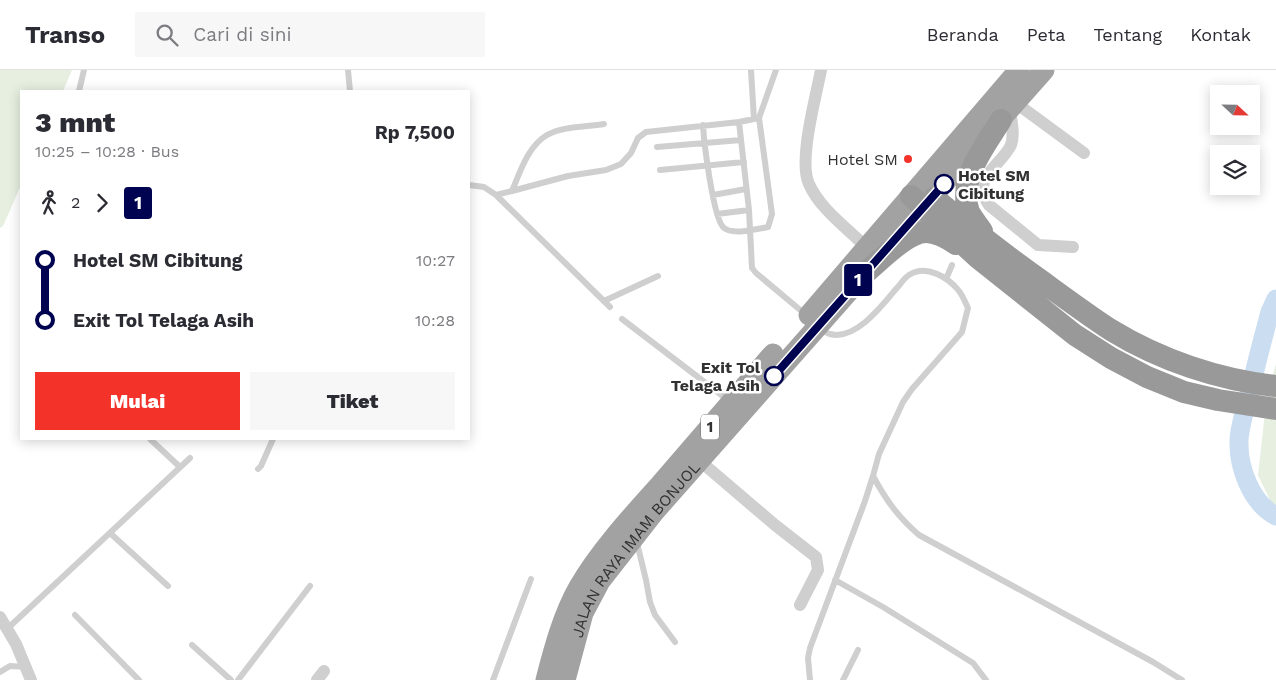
<!DOCTYPE html>
<html lang="id">
<head>
<meta charset="utf-8">
<style>
	:root { --surface:#fff; --page:#f7f7f7; --text:#2b2b33; --muted:#7c7c81; --line:#e1e1e2; --accent:#f3322a }
	body { margin:0; font-family:"Work Sans",sans-serif; background:var(--page); color:var(--text); height:100vh; display:flex; flex-direction:column; font-size:19px; white-space:nowrap }
	* { box-sizing:border-box; margin:0 }
	p { font-size:16px; color:var(--muted) }
	.icon { flex:none; width:28px; height:28px; fill:none; stroke:currentColor; stroke-width:2; stroke-linecap:round; stroke-linejoin:round }
	.map { position:relative; flex:1; overflow:hidden }
	.panel { position:absolute; left:20px; top:20px; width:450px; height:350px; display:flex; flex-direction:column; background:var(--surface); border-radius:0px; box-shadow:0 2px 12px #0003 }
	.panel>* { flex:none }
	.badge { padding:0 10px; border-radius:4px; font-size:18px; line-height:32px }
	.needle { width:32px; rotate:112deg }
	.controls { position:absolute; left:1210px; top:15px; display:grid; gap:10px }
	.controls a { display:grid; place-items:center; width:50px; height:50px; border-radius:0px; background:var(--surface); box-shadow:0 2px 12px #0003; font-size:25px }
	.map>.badge { position:absolute; translate:-50% -50%; box-shadow:0 0 0 2px #fff }
	.legs { display:flex; align-items:center; gap:8px; height:55px; padding:0 15px; font-size:16px }
	.legs p { margin-inline-start:auto }
	.summary { display:flex; align-items:center; justify-content:space-between; height:85px; padding:0 15px }
	h1 { font-size:28px; font-weight:800; line-height:38px }
	.cta { display:flex; gap:10px; margin-top:auto; padding:10px 15px }
	.cta a { flex:1; height:58px; border-radius:0px; background:var(--accent); color:#fff; font-size:20px; font-weight:800; line-height:58px; text-align:center }
	.cta a+a { background:var(--page); color:var(--text) }
	ul { padding:0 15px; list-style:none }
	li { display:flex; align-items:center; gap:18px; height:60px; font-size:19px }
	li i { display:grid; place-items:center; width:8px; height:100%; margin:0 6px; background:currentColor }
	li i::after { content:''; width:12px; height:12px; margin:-6px; border:4px solid; border-radius:50%; background:var(--surface) }
	li p { margin-inline-start:auto }
	li:first-child i { background:linear-gradient(#0000 50%,currentColor 0) }
	li:last-child i { background:linear-gradient(currentColor 50%,#0000 0) }
	header { display:flex; align-items:center; gap:30px; box-sizing:border-box; height:70px; padding:0 25px; background:var(--surface); border-bottom:1px solid var(--line) }
	header strong { font-size:24px }
	nav { display:flex; gap:28px; margin-inline-start:auto; font-size:18px }
	.search { width:350px; height:45px; background:var(--page); display:flex; align-items:center; gap:12px; box-sizing:border-box; padding:0 18px; border-radius:0px; color:var(--muted); font-size:19px }
	.map>svg:first-child { display:block }
	.green { fill:#e6efe0 }
	.lines { fill:none; stroke-linecap:round; stroke-linejoin:round }
	.river { stroke:#cbddf0; stroke-width:19 }
	.service { stroke:#cfcfcf; stroke-width:6 }
	.minor { stroke:#cfcfcf; stroke-width:12 }
	.trunk { stroke:#a2a2a2; stroke-width:21 }
	.motorway { stroke:#999; stroke-width:22 }
	.line-1-casing { stroke:#fff; stroke-width:11 }
	.line-1 { stroke:#000350; stroke-width:8 }
	.poi-dot { fill:#f3322a; stroke:#fff; stroke-width:2 }
	.stop-1-dot { fill:#fff; stroke:#000350; stroke-width:2.5 }
	.labels { text-anchor:middle; dominant-baseline:central; stroke-width:5; stroke-linejoin:round; paint-order:stroke }
	.shield { fill:#fff; stroke:#707070; stroke-width:1 }
	.shield-label { font-size:15px; font-weight:bold; fill:#323232 }
	.poi-label { font-size:16px; fill:#323232; stroke:#fff; text-anchor:end }
	.stop-label { font-size:16px; font-weight:bold; fill:#323232; stroke:#fff; text-anchor:start }
	.street-label { font-size:16px; fill:#323232; stroke:#fff }
</style>
</head>
<body>
<header>
<strong>Transo</strong>
<div class="search"><svg class="icon" aria-label="search" viewBox="0 0 24 24"><circle cx="10" cy="10" r="6"/><path d="M15 15l6 6"/></svg>Cari di sini</div>
<nav><a>Beranda</a><a>Peta</a><a>Tentang</a><a>Kontak</a></nav>
</header>
<div class="map">
<svg width="1276" height="610" viewBox="0 0 1276 610">
	<rect width="100%" height="100%" fill="#fff"/>
	<!-- green -->
	<path class="green" d="M0,0H72L63,21H21V115L3,156L0,158Z
		M1276,294V443L1258,405L1267,324Z"/>
	<g class="lines">
		<!-- river -->
		<path class="river" d="M1276,229L1270,242C1263,268 1256,294 1250,321C1246,336 1240,354 1239,370C1238,397 1251,433 1276,446"/>
		<!-- service -->
		<path class="service" d="M348,0L350,21
			M751,0L754,49L759,48L776,0
			M79,21L84,0
			M739,52L749,140L752,198L756,203L805,244
			M703,55C704,73 713,146 723,157C731,166 757,159 768,157L772,144L759,48
			M657,77L741,70
			M660,100L744,92
			M469,115L484,117L496,125L610,237
			M512,121L568,106L606,100L621,94L631,83L638,68L646,62L739,52L754,49
			M496,125L512,121C520,102 528,76 547,65C563,56 586,57 604,54
			M713,125L746,119
			M717,144L749,140
			M946,209L952,195
			M604,231L658,206
			M622,249L728,330
			M821,258C824,260 827,264 830,264C855,271 882,236 896,219C900,215 904,208 909,205C926,194 948,207 959,221C963,226 965,232 968,238L962,262L912,319L903,332L879,384L873,406C886,430 898,447 919,465L1153,592L1182,610
			M150,369L180,397
			M258,399L261,396L273,369
			M110,463L168,516
			M637,473L646,510L650,532L655,545L675,572
			M835,510L883,537L973,593L986,610
			M75,545L139,610
			M7,559L190,388
			M192,575L231,610
			M0,602L10,596L26,597
			M238,610L310,516
			M493,610L531,509
			M810,610L808,588L810,578L865,431L873,406
			M843,610L858,580"/>
		<!-- minor -->
		<path class="minor" d="M821,0C816,27 798,91 809,114C820,139 847,158 866,177
			M1016,33L1084,83
			M1010,39C1011,50 1015,64 1011,75C1001,96 970,108 989,135L1038,175L1073,177
			M700,391L775,455L816,487L818,500L800,535
			M0,547L16,574L31,610
			M317,610L324,601"/>
		<!-- trunk -->
		<g class="trunk">
			<path d="M809,245L1019,0"/>
			<path d="M546,610C554,579 563,545 579,517C599,482 632,446 659,416C697,372 735,328 773,284"/>
			<path id="s1" d="M565,610L583,543L600,511L654,442L1044,0"/>
		</g>
		<!-- motorway -->
		<path class="motorway" d="M911,126L978,188L1075,265L1111,288L1147,307L1184,322L1218,330L1276,339
			M934,128C969,157 1005,185 1043,212C1065,228 1088,245 1111,260C1160,290 1219,310 1276,316
			M982,161C978,155 972,148 969,142C957,110 985,76 1001,50
			M864,204C879,192 907,162 926,162C937,162 947,168 956,174"/>
	</g>
	<g class="lines">
		<!-- line-1 casing -->
		<g class="line-1-casing">
			<path id="line-1" d="M774,306L944,114"/>
		</g>
		<!-- line-1 -->
		<use href="#line-1" class="line-1"/>
	</g>
	<!-- markers -->
	<circle class="poi-dot" cx="908" cy="89" r="5"/>
	<g class="stop-1-dot">
		<circle cx="944" cy="114" r="9"/>
		<circle cx="774" cy="306" r="9"/>
	</g>
	<g class="labels">
		<!-- shield labels -->
		<rect class="shield" x="701" y="344.5" width="18" height="25" rx="4"/>
		<g class="shield-label">
			<text x="710" y="357">1</text>
		</g>
		<!-- poi labels -->
		<g class="poi-label">
			<text x="898" y="89">Hotel SM</text>
		</g>
		<!-- stop labels -->
		<g class="stop-label">
			<text x="958" y="105">Hotel SM<tspan x="958" dy="18">Cibitung</tspan></text>
			<text x="760" y="297" text-anchor="end">Exit Tol<tspan x="760" dy="18">Telaga Asih</tspan></text>
		</g>
		<!-- street labels -->
		<g class="street-label">
			<text stroke="none"><textPath href="#s1" startOffset="151">JALAN RAYA IMAM BONJOL</textPath></text>
		</g>
	</g>
</svg>
<div class="controls">
<a><svg class="needle" viewBox="-14 -14 28 28"><path d="M0-13l5 13h-10z" fill="#e53935"/><path d="M0 13l5-13h-10z" fill="#7c7c81"/></svg></a>
<a><svg class="icon" aria-label="layers" viewBox="0 0 24 24"><path d="M12 4l9 5-9 5-9-5zM3 14l9 5 9-5"/></svg></a>
</div>
<b class="badge" style="left:858px;top:210px;background:#000350;color:#fff">1</b>
<section class="panel">
<div class="summary"><div><h1>3 mnt</h1><p>10:25 – 10:28 · Bus</p></div><b>Rp 7,500</b></div>
<div class="legs"><svg class="icon" aria-label="walk" viewBox="0 0 24 24"><circle cx="13" cy="4" r="2"/><path d="M13 8l-2 6 4 7M11 14l-3 7M7 12l3-4h3l4 4"/></svg>2<svg class="icon" aria-label="forward" viewBox="0 0 24 24"><path d="M9 5l7 7-7 7"/></svg><b class="badge" style="background:#000350;color:#fff">1</b></div>
<ul>
<li><i style="color:#000350"></i><b>Hotel SM Cibitung</b><p>10:27</p></li>
<li><i style="color:#000350"></i><b>Exit Tol Telaga Asih</b><p>10:28</p></li>
</ul>
<div class="cta"><a>Mulai</a><a>Tiket</a></div>
</section>
</div>
</body>
</html>
